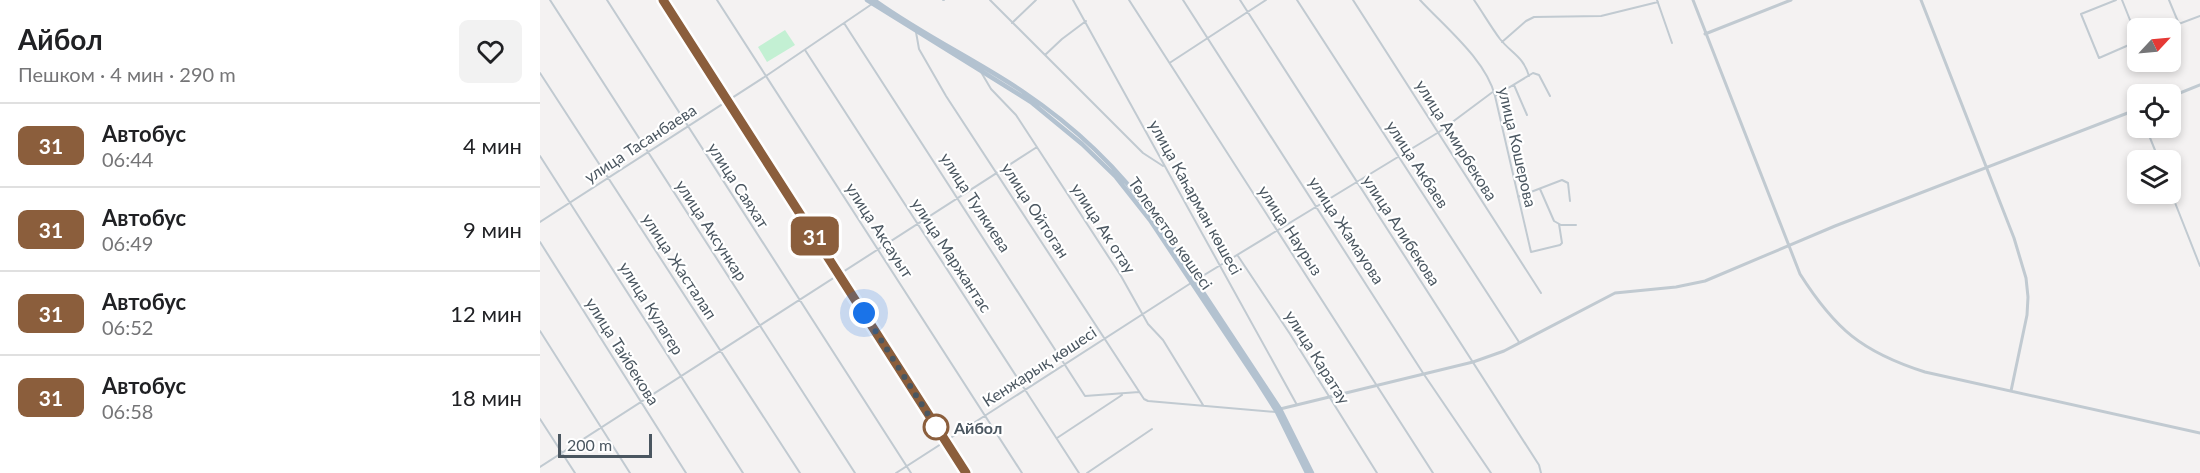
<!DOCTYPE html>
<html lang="ru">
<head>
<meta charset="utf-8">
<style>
	:root { --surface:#fff; --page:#f2f2f2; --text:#202124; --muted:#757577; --line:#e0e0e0 }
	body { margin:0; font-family:Lato,sans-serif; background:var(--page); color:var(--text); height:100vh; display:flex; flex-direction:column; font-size:22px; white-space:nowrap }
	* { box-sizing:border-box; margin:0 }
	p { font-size:20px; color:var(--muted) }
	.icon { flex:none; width:33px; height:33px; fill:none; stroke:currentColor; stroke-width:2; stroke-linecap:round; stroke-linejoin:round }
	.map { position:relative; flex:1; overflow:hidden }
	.side { display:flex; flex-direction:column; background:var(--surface); width:540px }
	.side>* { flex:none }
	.badge { padding:0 12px; border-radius:9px; font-size:21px; line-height:39px }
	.needle { width:39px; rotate:64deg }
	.fabs { position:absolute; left:1587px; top:18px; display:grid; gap:12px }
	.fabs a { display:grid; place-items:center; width:54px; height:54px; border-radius:9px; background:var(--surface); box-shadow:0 3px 9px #0003; font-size:30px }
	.scale { position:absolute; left:18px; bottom:15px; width:94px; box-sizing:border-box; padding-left:6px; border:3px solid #4a5660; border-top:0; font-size:16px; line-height:21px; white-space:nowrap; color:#4a5660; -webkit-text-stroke:4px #fff; paint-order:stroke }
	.you { position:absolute; width:30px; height:30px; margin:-15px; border:4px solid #fff; border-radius:50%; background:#1a73e8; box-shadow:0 0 0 9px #1a73e833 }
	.map>.badge { position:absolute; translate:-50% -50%; box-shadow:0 0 0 3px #fff }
	.round { display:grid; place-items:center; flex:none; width:63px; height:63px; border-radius:9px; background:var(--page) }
	.summary { display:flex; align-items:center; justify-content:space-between; height:102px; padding:0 18px }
	h1 { font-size:28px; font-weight:700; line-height:45px }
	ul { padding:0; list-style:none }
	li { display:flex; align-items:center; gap:18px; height:84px; padding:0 18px; border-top:2px solid var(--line) }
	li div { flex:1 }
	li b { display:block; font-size:22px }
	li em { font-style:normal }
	li .badge { min-width:66px; font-weight:700; text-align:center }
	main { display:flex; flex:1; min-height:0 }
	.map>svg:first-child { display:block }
	.green { fill:#c3f0d3 }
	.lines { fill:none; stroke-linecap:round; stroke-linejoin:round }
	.minor { stroke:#c1cad1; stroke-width:2 }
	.tertiary { stroke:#c1cad1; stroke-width:3 }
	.primary { stroke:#b3c2d0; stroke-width:4.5 }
	.line-casing { stroke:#fff; stroke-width:14 }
	.line { stroke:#8b5e3c; stroke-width:9 }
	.walk { stroke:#4a5660; stroke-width:6; stroke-dasharray:0 10.8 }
	.stop-dot { fill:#fff; stroke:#8b5e3c; stroke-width:3 }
	.labels { text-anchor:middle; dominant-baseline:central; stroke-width:4.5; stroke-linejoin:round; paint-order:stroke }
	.street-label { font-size:16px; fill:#4a5660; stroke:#fff }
	.stop-label { font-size:16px; font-weight:bold; fill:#4a5660; stroke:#fff; text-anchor:start }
</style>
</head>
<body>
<main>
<section class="side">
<div class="summary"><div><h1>Айбол</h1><p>Пешком · 4 мин · 290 m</p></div><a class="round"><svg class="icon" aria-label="heart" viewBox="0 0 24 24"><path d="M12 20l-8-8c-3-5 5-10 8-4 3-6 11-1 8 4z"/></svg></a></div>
<ul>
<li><span class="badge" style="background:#8b5e3c;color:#fff">31</span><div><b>Автобус</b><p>06:44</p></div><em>4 мин</em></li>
<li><span class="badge" style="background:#8b5e3c;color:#fff">31</span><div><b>Автобус</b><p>06:49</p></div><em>9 мин</em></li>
<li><span class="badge" style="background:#8b5e3c;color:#fff">31</span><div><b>Автобус</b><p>06:52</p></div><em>12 мин</em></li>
<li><span class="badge" style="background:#8b5e3c;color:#fff">31</span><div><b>Автобус</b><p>06:58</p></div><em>18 мин</em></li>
</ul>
</section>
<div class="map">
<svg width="1660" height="473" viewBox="0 0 1660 473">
	<rect width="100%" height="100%" fill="#f4f2f2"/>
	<!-- green -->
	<path class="green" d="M245,30L255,45L227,62L218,47Z"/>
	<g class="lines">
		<!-- minor -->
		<path class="minor" d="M10,0L315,473
			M67,0L371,473
			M123,0L426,473
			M177,0L482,473
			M403,0H404
			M450,0L603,153L623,166
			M533,0L757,405
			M589,0L893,473
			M643,0L883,373L951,473
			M700,0L999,465L1001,473
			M757,0L979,342
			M813,0L1001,293
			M880,0C905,27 946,60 955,96L991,252L1020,245L1022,243L1019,224
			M934,0C943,13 951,27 960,39C972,54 983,56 989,76
			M1117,0L1132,43
			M1576,0L1541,14L1559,58L1598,41
			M1582,0L1598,40
			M1629,0L1639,24
			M304,23L545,396L599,392
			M472,23L496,0
			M1628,28L1660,16
			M376,32L379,49L406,96L604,399L608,401L736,412
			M962,42L986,21L994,17L1061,16L1118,2
			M265,50L539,473
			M505,55L522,39L546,21
			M631,62L726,0
			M441,72L451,89L476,115L581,276L608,324L623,340L663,405
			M0,73L260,473
			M974,85L987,115
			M955,96L993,73L999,75L1010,96
			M1606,128L1619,160
			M0,156L203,473
			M1000,189L1014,221L1021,225H1036
			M1630,190L1660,266
			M978,197L1022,180L1028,183L1030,201
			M0,222L226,76L332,4
			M0,242L146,473
			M698,256L750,334L837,473
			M656,280L899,132L954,91
			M0,331L90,473
			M0,419L35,473
			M517,438L582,395
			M0,467L497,147
			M356,473L651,283
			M547,473L612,429"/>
		<!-- tertiary -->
		<path class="tertiary" d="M1153,0L1260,274C1295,329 1322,352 1385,372L1660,433
			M1381,0L1474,238L1486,278L1488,297L1487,315L1471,391
			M1165,34L1251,0
			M1630,97L1660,85
			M740,409L933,362L964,351L1075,293L1136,287L1165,281L1295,226L1598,109"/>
		<!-- primary -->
		<path class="primary" d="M327,0L491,102L542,144L576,177L610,220L718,382L737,412L767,473
			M334,0C381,34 434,59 482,91C534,126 578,167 614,218L740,409L772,473"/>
	</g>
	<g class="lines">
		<!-- line casing -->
		<g class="line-casing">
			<path id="line" d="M123,0L426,473"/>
		</g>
		<!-- line -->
		<use href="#line" class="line"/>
		<!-- walk -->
		<path class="walk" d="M324,313L396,427"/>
	</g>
	<!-- markers -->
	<circle class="stop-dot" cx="396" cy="427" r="12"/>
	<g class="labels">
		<!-- street labels -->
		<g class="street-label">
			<text transform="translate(917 140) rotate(58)">улица Амирбекова</text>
			<text transform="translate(100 143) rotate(-33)">улица Тасанбаева</text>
			<text transform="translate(978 147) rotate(77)">улица Кошерова</text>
			<text transform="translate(878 164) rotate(57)">улица Акбаев</text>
			<text transform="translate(199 185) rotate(57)">улица Саяхат</text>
			<text transform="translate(656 197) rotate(61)">улица Каһарман көшесі</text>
			<text transform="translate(436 202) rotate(57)">улица Тулкиева</text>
			<text transform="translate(496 210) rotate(57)">улица Ойтоган</text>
			<text transform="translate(564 228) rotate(57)">улица Ак отау</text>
			<text transform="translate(172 230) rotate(57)">улица Аксункар</text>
			<text transform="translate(340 230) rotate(57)">улица Аксауыт</text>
			<text transform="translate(751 230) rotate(57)">улица Наурыз</text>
			<text transform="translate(807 230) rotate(57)">улица Жамауова</text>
			<text transform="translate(862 230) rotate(57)">улица Алибекова</text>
			<text transform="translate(631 233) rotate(55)">Төлеметов көшесі</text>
			<text transform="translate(412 255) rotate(57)">улица Маржантас</text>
			<text transform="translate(140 266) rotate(57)">улица Жасталап</text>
			<text transform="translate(112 308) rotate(58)">улица Кулагер</text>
			<text transform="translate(83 351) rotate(58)">улица Тайбекова</text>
			<text transform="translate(778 357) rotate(58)">улица Каратау</text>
			<text transform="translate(499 366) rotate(-33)">Кенжарық көшесі</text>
		</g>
		<!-- stop labels -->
		<g class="stop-label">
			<text x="414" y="427">Айбол</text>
		</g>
	</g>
</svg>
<div class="fabs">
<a><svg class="needle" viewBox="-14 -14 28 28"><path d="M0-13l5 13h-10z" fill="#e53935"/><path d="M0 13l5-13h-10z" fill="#757577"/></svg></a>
<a><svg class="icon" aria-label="locate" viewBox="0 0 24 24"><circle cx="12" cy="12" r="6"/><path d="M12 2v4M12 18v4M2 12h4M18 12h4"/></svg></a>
<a><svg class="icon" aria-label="layers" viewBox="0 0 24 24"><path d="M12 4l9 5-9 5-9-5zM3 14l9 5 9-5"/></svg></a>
</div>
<div class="scale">200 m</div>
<div class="you" style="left:324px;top:313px"></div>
<b class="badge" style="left:275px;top:236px;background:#8b5e3c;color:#fff">31</b>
</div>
</main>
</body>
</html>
